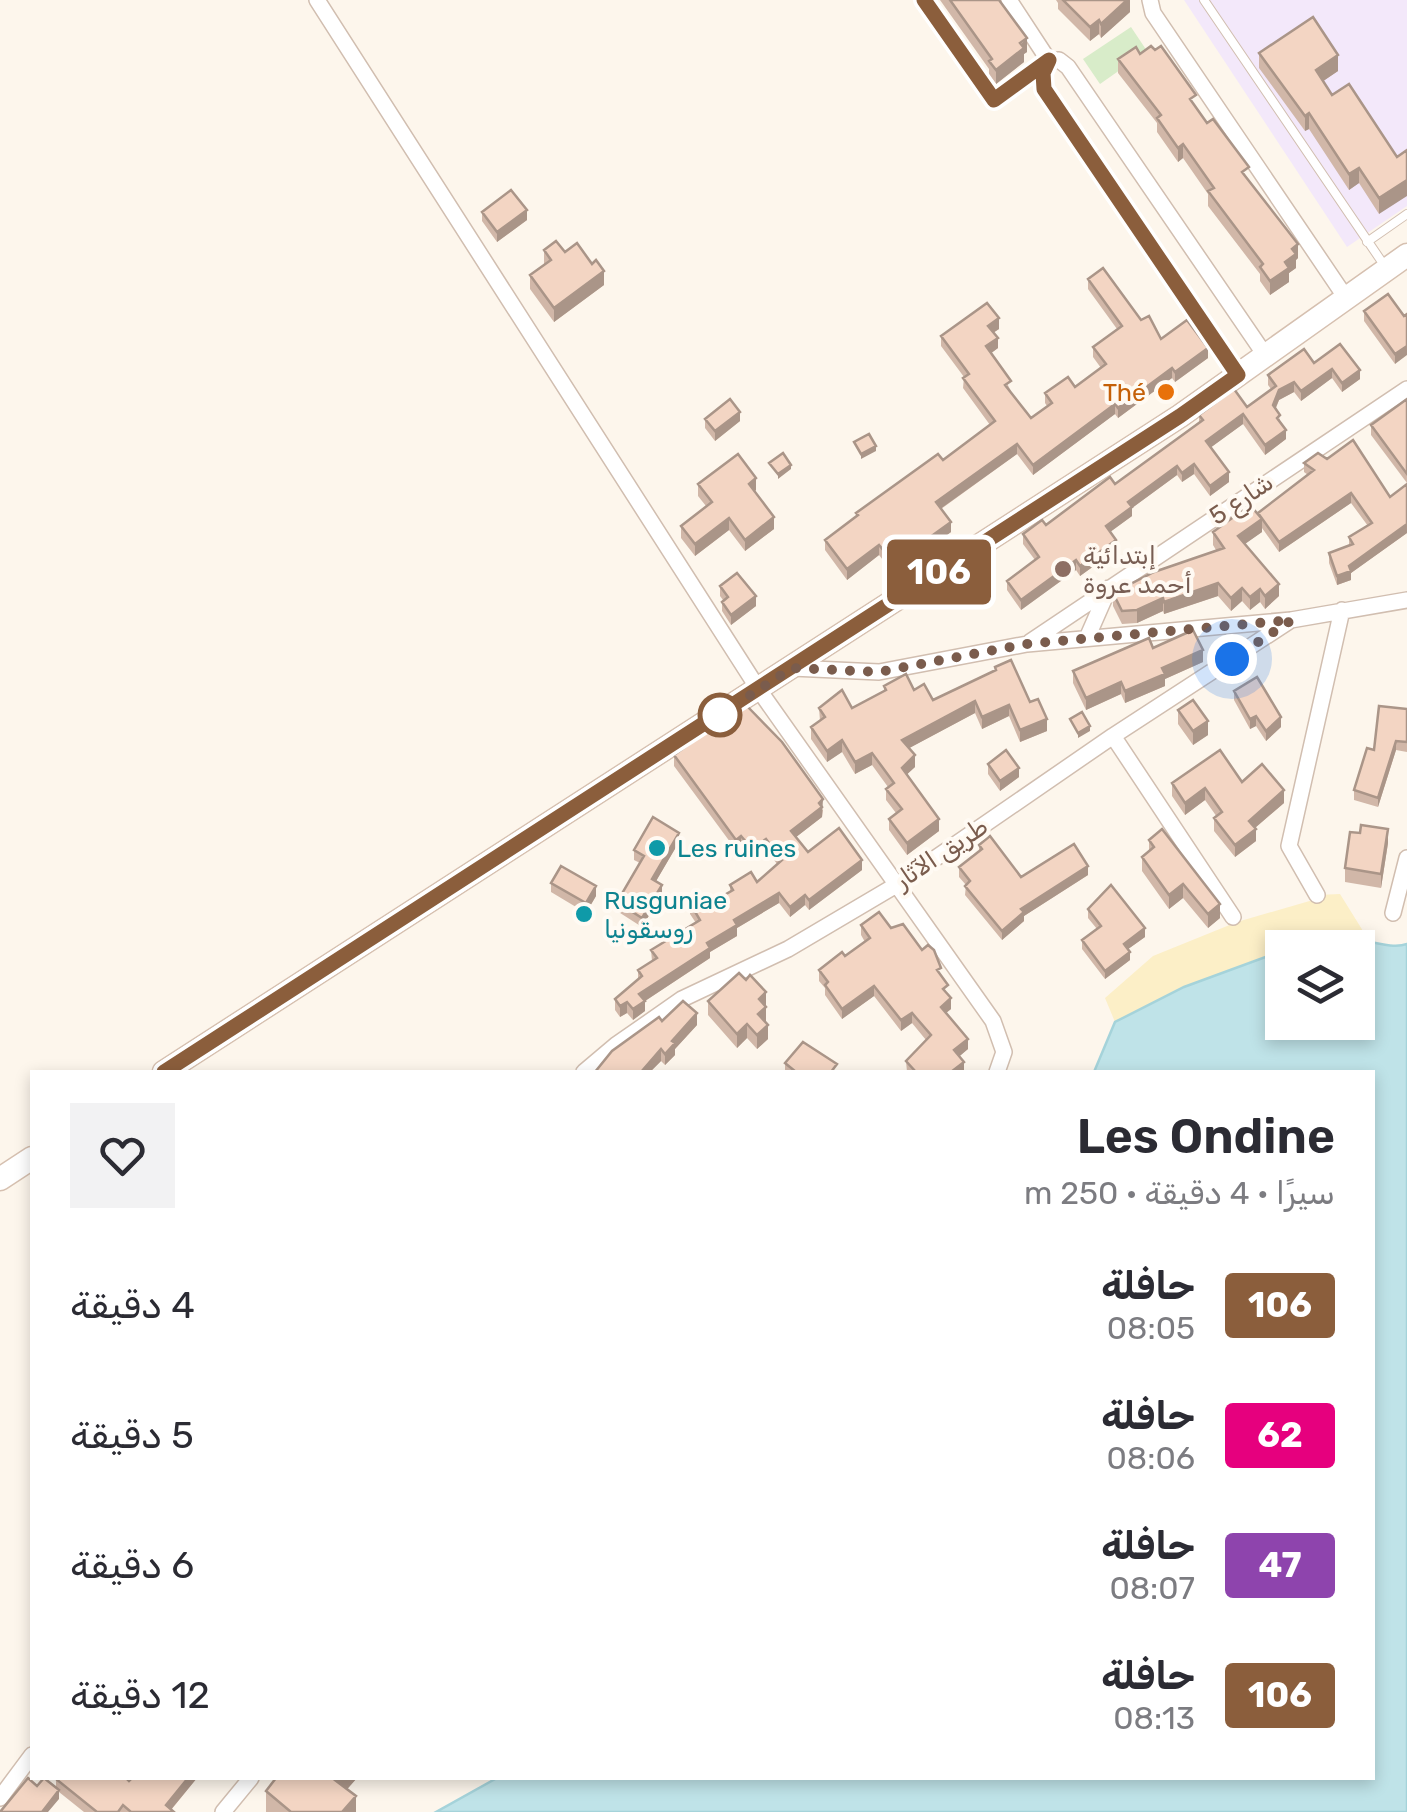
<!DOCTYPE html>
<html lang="ar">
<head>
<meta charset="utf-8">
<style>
	:root { --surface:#fff; --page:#f2f2f3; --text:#2b2b33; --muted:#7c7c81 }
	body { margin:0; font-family:Rubik,Cairo,sans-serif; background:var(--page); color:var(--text); direction:rtl; height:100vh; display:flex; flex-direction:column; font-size:38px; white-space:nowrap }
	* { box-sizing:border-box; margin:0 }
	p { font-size:32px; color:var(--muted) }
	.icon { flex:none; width:55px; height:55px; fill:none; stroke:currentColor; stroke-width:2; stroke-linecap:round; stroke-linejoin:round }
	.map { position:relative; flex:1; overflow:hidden; direction:ltr }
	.panel { position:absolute; left:30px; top:1070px; width:1345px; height:710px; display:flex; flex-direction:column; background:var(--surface); border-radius:0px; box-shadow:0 5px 15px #0003; direction:rtl }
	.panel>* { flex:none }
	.badge { padding:0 20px; border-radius:8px; font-size:35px; line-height:65px }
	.tools { position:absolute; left:1265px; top:930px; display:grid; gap:20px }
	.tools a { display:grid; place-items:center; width:110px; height:110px; border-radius:0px; background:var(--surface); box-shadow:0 5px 15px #0003; font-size:50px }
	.you { position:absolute; width:50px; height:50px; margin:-25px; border:8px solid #fff; border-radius:50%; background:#1a73e8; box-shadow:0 0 0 15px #1a73e833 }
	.map>.badge { position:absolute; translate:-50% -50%; box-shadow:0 0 0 5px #fff }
	.round { display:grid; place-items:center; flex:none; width:105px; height:105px; border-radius:0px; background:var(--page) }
	.overview { display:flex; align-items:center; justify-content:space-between; height:170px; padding:0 40px }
	h1 { font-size:48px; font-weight:600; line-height:75px }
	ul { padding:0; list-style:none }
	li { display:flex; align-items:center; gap:30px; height:130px; padding:0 40px }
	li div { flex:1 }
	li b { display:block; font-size:38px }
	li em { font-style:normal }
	li .badge { min-width:110px; font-weight:700; text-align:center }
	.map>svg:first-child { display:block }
	.education { fill:#f3e8fa }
	.green { fill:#d8ecc9 }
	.sand { fill:#fcefc7 }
	.water { fill:#bfe3e8; stroke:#a5d3da; stroke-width:2.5 }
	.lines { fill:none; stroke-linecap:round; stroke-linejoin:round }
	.lane-casing { stroke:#d1beb0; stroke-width:10 }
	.street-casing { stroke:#d1beb0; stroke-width:18 }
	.secondary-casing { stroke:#d6c0b0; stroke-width:25 }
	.lane { stroke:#fff; stroke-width:8 }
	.street { stroke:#fff; stroke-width:15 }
	.secondary { stroke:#fff; stroke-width:22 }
	.wall { fill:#d1b7a8 }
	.shaded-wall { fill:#aa9588 }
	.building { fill:#f3d5c3; stroke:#aa9588; stroke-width:2.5 }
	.line-casing { stroke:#fff; stroke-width:22 }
	.line { stroke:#8b5e3c; stroke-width:15 }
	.walk { stroke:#7a5c4d; stroke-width:10; stroke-dasharray:0 18 }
	.food-dot { fill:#e8710a; stroke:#fffaf3; stroke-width:4 }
	.education-dot { fill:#8d6e63; stroke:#fffaf3; stroke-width:4 }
	.stop-dot { fill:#fff; stroke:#8b5e3c; stroke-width:5 }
	.culture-dot { fill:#0f9aa8; stroke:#fffaf3; stroke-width:4 }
	.labels { text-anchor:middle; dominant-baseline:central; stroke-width:8; stroke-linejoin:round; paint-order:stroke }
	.food-label { font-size:25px; fill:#c56008; stroke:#fffaf3; text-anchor:end }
	.street-label { font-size:25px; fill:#7a5c4d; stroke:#fffaf3 }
	.education-label { font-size:25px; fill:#785e54; stroke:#fffaf3; text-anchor:start }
	.culture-label { font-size:25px; fill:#0d838f; stroke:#fffaf3; text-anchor:start }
</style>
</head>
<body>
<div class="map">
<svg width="1407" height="1812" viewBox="0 0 1407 1812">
	<rect width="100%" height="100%" fill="#fdf6ec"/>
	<!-- education -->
	<path class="education" d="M1184,0H1407V206L1347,247Z"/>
	<!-- green -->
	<path class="green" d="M1131,27L1147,51L1100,84L1083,59Z"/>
	<!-- sand -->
	<path class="sand" d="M1340,894L1368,939L1346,938L1282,948V951L1184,987L1115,1022L1105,998L1153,956L1237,922L1313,900L1317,895Z"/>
	<!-- water -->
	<path class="water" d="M1346,938C1367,939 1391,950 1407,944V1812H436L497,1778H1372V1072H1094L1115,1022L1184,987L1282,951V1022H1358V948L1295,947Z"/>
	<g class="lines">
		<!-- lane casing -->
		<g class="lane-casing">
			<path id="lane" d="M1204,0L1384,265
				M1367,242L1407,214"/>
		</g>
		<!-- street casing -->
		<g class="street-casing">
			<path id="street" d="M317,0L759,690L993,1021L1004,1052L997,1072
				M925,0L993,100L1049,61L1059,60L1068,67L1265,355
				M1009,0L1049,61
				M1150,0L1153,13L1346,298
				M1049,61L1043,73L1044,89L1238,375
				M1087,638L1109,588
				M1030,642L1407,389
				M792,668L879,672L1027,644L1291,620L1407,600
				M1113,736L1233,917
				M1317,895L1289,846L1342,610
				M1393,913L1407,858
				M584,1072L616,1045L682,999L788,949L898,884L1113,736L1291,620
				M0,1798L32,1755
				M223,1812L251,1778"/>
		</g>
		<!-- secondary casing -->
		<g class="secondary-casing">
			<path id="secondary" d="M164,1072L1180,416L1407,255
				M0,1179L32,1158"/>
		</g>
		<!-- lane -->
		<use href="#lane" class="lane"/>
		<!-- street -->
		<use href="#street" class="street"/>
		<!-- secondary -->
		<use href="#secondary" class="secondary"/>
	</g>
	<!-- wall -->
	<path class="wall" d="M940,0H999L1027,52L1024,54V62L996,84L989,75V69Z
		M1056,0H1130V12L1101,38L1099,34L1090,41L1058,9V3Z
		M1259,53L1338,71L1323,81L1332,95L1397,157L1379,214L1359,183L1349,190L1309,129L1305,131L1259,68Z
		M1140,54L1196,108L1249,180L1298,258L1296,260V268L1289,273V282L1270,295L1260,281V274L1208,206V194L1183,158L1178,162L1157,132V123L1118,73V59Z
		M482,212L527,220L497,242L482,221Z
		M544,250L565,252L592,264L604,285L554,322L530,289V275L544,265Z
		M1088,279L1141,320L1161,339L1208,358L1175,382L1172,378L1118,418L1115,414L1033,475L1017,454L941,509L951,532L894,574L879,555L847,580L825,550V540L856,516V513L943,460L990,425L963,388L964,377L941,346V336L999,329L993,333L998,348L991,353L1011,391L1010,392L1031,418L1047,406L1045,403V393L1075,387L1101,368L1093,357V347L1117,329L1088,289Z
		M1364,311L1404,316L1395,364L1364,321Z
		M1314,363L1360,379L1342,392L1332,378L1301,401L1294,392L1279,400L1276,408L1286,439L1265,455L1243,424L1211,447L1229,482L1210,496L1194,474L1182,482L1177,475L1132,508V516L1110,532L1116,550L1080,576L1076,570L1021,610L1007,590V581L1035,560L1023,544V534L1046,525L1115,484L1199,422V415L1247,407L1271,389L1268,385V375Z
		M1407,399V483L1371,435V425Z
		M705,419L740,421L715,441L705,428Z
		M1327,459L1390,497L1407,484V533L1351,573V580L1337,585L1329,563V553L1349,546V537L1368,526L1351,503L1279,552L1262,528V532L1244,544L1279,596L1265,609L1260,602L1250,610L1242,601L1231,611L1218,596L1164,614L1163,611L1137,623L1122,624L1113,606V593L1216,550L1213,545V532L1258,514L1308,475L1304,472V463Z
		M698,484L756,490L755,491L774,529L745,551L729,530L695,556L681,538V526L706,506L698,496Z
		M720,586L756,606L731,625L722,611V602L723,600L720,596Z
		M1153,648L1203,662L1165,679V686L1125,703L1121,694L1086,710L1073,683V671Z
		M995,667L1030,702L1047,731L1020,742L1009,716L982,729L975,713L909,748L915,767L907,774L939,831L907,855L889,830V819L896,813L886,800V789L888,787L872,765L855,774L842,752L827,762L811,739V727L820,721L819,708H852L884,691V686L914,690L933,700L995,671Z
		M1234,691L1281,727L1266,741L1256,726L1250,729L1234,700Z
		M1407,709V752L1396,750L1378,807L1354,800V790L1374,750Z
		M1178,710L1208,735L1193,745L1178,724Z
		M674,755L823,810L822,817L796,837L808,852L862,870L809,910L805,905L790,917L779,903L737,928V936L710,952V958L645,1001V1011L633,1020L627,1013L620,1017L615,1010V999L638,980V970L652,961L651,950L696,923L690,914V903L707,905L730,891V885L757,882L777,864L766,849L752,860L741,846L736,850L674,766Z
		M988,764L1019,777L1000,791L988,774Z
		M1242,782L1284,803L1255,828L1256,841L1235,857L1214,831V818L1217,817L1205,800L1185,815L1172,796V783Z
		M1149,840L1220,918L1208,928L1183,898L1169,909L1142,871V857L1149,851Z
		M679,842L656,881L662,894L642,927L617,911V902L640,863L634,860V850Z
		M1388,843L1381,888L1345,882V868Z
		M979,845L1021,877L1088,875L1024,916V921L1002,940L965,895L966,885L959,877V867L979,851Z
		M551,883L596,896L586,913L551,892Z
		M1088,909L1145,937L1128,949L1130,960L1105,979L1082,949V940L1097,929L1088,918Z
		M861,925L891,928L941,976L951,1009L946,1013L968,1049L959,1056L964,1072H907L906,1061L926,1040L912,1023L901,1031L874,996L842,1019L825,995V988L819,981V970L845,956L865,942L861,935Z
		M746,980L766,992L765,1022L768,1039L757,1049L747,1038L737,1048L708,1015V1001Z
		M662,1021L697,1025L675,1049V1055L665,1065L661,1061L650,1072Z
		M785,1063L837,1072H785Z
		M132,1778H197L171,1810L174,1812H84L59,1792V1799L37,1786L56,1788V1779L129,1781Z
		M276,1778H357L347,1789L356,1812H266V1791Z"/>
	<!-- shaded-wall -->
	<path class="shaded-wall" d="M1127,0H1130V12L1101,38V24Z
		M1099,20V34L1090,41V27Z
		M1027,38V52L1024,54V62L996,84V70Z
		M1338,55V71L1316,86V70Z
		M1309,113V129L1305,131V116Z
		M1183,144V158L1178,162V148Z
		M1359,168V183L1349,190V174Z
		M1407,180V196L1379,214V198Z
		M527,210V220L497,242V232Z
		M1298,244V258L1296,260V268L1289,273V282L1270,295V281L1285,262L1292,249Z
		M604,271V285L554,322V308Z
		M999,318V329L988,336V326Z
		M998,338V348L986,357V346Z
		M1407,346V355L1395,364V354Z
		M1208,348V358L1175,382V372Z
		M1172,368V378L1118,418V408Z
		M1332,369V378L1301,401V391Z
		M1360,370V379L1342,392V383Z
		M1294,382V392L1279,400L1273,414V405L1279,390Z
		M1115,404V414L1033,475V465Z
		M740,412V421L715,441V431Z
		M1243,414V424L1206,451V441Z
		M1286,430V439L1265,455V445Z
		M1017,444V454L936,512V502Z
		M876,446V451L861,459V454Z
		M1194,464V474L1182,482V473Z
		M791,465V469L778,479V474Z
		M1177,466V475L1132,508V516L1106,535V526L1128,502Z
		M1229,472V482L1210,496V486Z
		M756,478V490L749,496V484Z
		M1351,493V503L1279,552V542Z
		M774,517V529L745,551V540Z
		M729,518V530L695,556V544Z
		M1262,519V532L1238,549V536Z
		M951,522V532L894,574V563Z
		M1407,524V533L1351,573V580L1337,585V576L1349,566Z
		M1116,540V550L1080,576V566Z
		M879,545V555L847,580V569Z
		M1076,560V570L1021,610V600Z
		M1218,583V596L1164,614V602Z
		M1279,584V596L1265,609V596Z
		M1242,588V601L1231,611V598Z
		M1260,589V602L1250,610V597Z
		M756,596V606L731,625V615Z
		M1163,598V611L1137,623V610Z
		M1203,650V662L1165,679V686L1125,703V691L1162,668Z
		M1121,682V694L1086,710V698Z
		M975,701V713L902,752V740Z
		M1009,705V716L982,729V717Z
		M1256,716V726L1250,729V719Z
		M1281,717V727L1266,741V731Z
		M1047,719V731L1020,742V730Z
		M1208,721V735L1193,745V731Z
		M1090,726V731L1078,738V733Z
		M842,740V752L827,762V751Z
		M1396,741V750L1378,807V798Z
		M872,753V765L855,774V762Z
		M915,755V767L902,779V768Z
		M1019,768V777L1000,791V781Z
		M1205,788V800L1185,815V803Z
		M1284,790V803L1249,833V821Z
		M823,799L822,817L791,841V831Z
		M939,819V831L907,855V843Z
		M1256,829V841L1235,857V845Z
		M1388,829V843L1381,888V874Z
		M679,833V842L652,888V879Z
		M741,836V846L736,850V840Z
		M766,839V849L752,860V849Z
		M862,860V870L809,910V900Z
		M1088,866V875L1024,916V921L1002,940V931L1021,909Z
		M1183,884V898L1169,909V895Z
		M662,885V894L642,927V918Z
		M596,886V896L586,913V903Z
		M779,893V903L737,928V936L710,952V958L645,1001V1011L633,1020V1009L639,994L707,943L734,920Z
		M805,895V905L790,917V907Z
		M1220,904V918L1208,928V914Z
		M1145,928V937L1124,952V944Z
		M1130,952V960L1105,979V971Z
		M874,986V996L842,1019V1009Z
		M766,992V1006L759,999Z
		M951,998V1009L941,1017V1007Z
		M627,1002V1013L620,1017V1006Z
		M766,1007V1021L758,1028V1014Z
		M697,1013V1025L675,1049V1055L665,1065V1054L672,1041Z
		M912,1013V1023L901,1031V1020Z
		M747,1024V1038L737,1048V1034Z
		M768,1025V1039L757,1049V1035Z
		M968,1039V1049L954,1061V1050Z
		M661,1049V1061L650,1072H640Z
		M964,1062V1072H951Z
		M188,1778H197L169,1812L166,1805Z
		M337,1778H357L335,1803V1780Z
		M59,1790V1799L48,1812H42Z
		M356,1796V1812H342Z"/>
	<!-- building -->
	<path class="building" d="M950,0H999L1027,38L1020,43L1024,48L996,70L989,61L992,59Z
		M1063,0H1127L1101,24L1099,20L1090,27Z
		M1313,17L1338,55L1316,70L1332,95L1349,84L1397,157L1407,150V180L1379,198L1359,168L1349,174L1309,113L1305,116L1259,53Z
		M1151,46L1155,50L1161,46L1196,95L1190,99L1207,123L1213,119L1249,167L1242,172L1298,244L1292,249L1296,254L1285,262L1289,268L1270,281L1260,267L1263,264L1208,191L1214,188L1183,144L1178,148L1157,118L1161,115L1118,59L1136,47L1140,54Z
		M511,190L527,210L497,232L482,212Z
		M556,241L565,252L577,243L592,264L596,260L604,271L554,308L530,275L551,260L544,250Z
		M1103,268L1141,320L1149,316L1161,339L1187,320L1208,348L1175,372L1172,368L1118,408L1115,404L1033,465L1017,444L936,502L951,522L894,563L879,545L847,569L825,540L858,515L856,513L938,454L943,460L995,421L963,378L969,374L941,336L987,303L999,318L988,326L998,338L986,346L1011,381L1005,385L1031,418L1052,403L1045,393L1068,377L1075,387L1106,364L1093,347L1122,326L1088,279Z
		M1388,294L1404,316L1407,314V346L1395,354L1364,311Z
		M1340,344L1360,370L1342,383L1332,369L1301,391L1294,382L1279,390L1273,405L1280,415L1277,418L1286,430L1265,445L1243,414L1206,441L1229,472L1210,486L1194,464L1182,473L1177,466L1128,502L1132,507L1106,526L1116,540L1080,566L1076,560L1021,600L1007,581L1039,557L1023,534L1042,520L1046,525L1110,477L1115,484L1203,420L1199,415L1234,389L1247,407L1276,386L1268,375L1304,349L1314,363Z
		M730,399L740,412L715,431L705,419Z
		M1407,399V474L1371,425Z
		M869,434L876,446L861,454L854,442Z
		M1353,440L1390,497L1407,484V524L1349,566L1351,571L1337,576L1329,553L1353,544L1349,537L1372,523L1351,493L1279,542L1258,513L1314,470L1304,463L1318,453L1327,459Z
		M783,453L791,465L778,474L769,463Z
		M738,454L756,478L749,484L774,517L745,540L729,518L695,544L681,526L712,502L698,484Z
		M1250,505L1262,519L1238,536L1279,584L1265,596L1260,589L1250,597L1242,588L1231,598L1218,583L1164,602L1163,598L1137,610L1122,611L1113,593L1154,572L1224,548L1213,532Z
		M737,573L756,596L731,615L722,602L728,597L720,586Z
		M1193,630L1203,650L1162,668L1165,674L1125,691L1121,682L1086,698L1073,671L1149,638L1153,648Z
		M1011,660L1030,702L1038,699L1047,719L1020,730L1009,705L982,717L975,701L902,740L915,755L902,768L939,819L907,843L889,819L902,809L886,789L894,783L872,753L855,762L842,740L827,751L811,727L825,717L819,708L842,690L852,708L886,690L884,686L906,674L914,690L924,684L933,700L996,670L995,667Z
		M1257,677L1281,717L1266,731L1256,716L1250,719L1234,691Z
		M1193,700L1208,721L1193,731L1178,710Z
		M745,704L782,742L823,799L819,803L822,807L791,831L808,852L839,828L862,860L809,900L805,895L790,907L779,893L734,920L737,925L707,943L710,948L639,994L645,1001L633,1009L627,1002L620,1006L615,999L642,976L638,970L657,958L651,950L700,920L690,903L702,897L707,905L733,890L730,885L751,872L757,882L782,860L766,839L752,849L741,836L736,840L674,755Z
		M1379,706L1407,709V742L1396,741L1378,798L1354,790L1367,748L1374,750Z
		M1082,712L1090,726L1078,733L1070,719Z
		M1006,750L1019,768L1000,781L988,764Z
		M1220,750L1242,782L1262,764L1284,790L1249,821L1256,829L1235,845L1214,818L1222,812L1205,788L1185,803L1172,783Z
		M653,817L679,833L652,879L662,885L642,918L617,902L644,856L634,850Z
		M1361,825L1388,829L1381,874L1345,868L1350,832L1360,833Z
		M1162,829L1220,904L1208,914L1183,884L1169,895L1142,857L1154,847L1149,840Z
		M990,836L1021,877L1074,844L1088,866L1021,909L1024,912L1002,931L965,886L970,881L959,867L982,849L979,845Z
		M561,866L596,886L586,903L551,883Z
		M1111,885L1145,928L1124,944L1130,952L1105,971L1082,940L1101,926L1088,909Z
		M879,912L891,928L903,924L922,950L928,945L934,950L941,968L937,970L948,985L943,989L951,998L941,1007L968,1039L954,1050L964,1062L951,1072H916L906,1061L931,1035L912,1013L901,1020L874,986L842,1009L825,985L828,982L819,970L842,952L845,956L870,938L861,925Z
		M739,973L746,980L750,975L766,992L759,999L766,1007L758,1014L768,1025L757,1035L747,1024L737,1034L708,1001Z
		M683,1001L697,1013L672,1041L675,1043L665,1054L661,1049L641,1072H595L612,1051L659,1017L662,1021Z
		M803,1042L837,1064L831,1072H796L785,1063Z
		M28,1778L37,1786L44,1778L59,1790L42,1812H0Z
		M57,1778H126L129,1781L132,1778H188L166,1805L174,1812H131L123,1805L118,1812H97L56,1779Z
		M276,1778H337L335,1780L356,1796L342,1812H291L266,1791Z"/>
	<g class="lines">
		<!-- line casing -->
		<g class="line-casing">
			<path id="line" d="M164,1072L1180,416L1238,375L1044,89L1043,73L1049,60L994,100L924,0"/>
		</g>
		<!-- line -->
		<use href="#line" class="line"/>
		<!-- walk -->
		<path class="walk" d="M720,715L792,668L879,672L1026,644L1292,620L1232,659"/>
	</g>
	<!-- markers -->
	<circle class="food-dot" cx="1166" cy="392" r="10"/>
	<circle class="education-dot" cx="1063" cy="569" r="10"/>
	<circle class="stop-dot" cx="720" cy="715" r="20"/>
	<g class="culture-dot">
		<circle cx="657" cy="848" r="10"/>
		<circle cx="584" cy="914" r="10"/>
	</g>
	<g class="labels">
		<!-- food labels -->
		<g class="food-label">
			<text x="1146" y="392">Thé</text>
		</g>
		<!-- street labels -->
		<g class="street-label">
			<text transform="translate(1241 499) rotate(-34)">شارع 5</text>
			<text transform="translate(941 853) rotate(-34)">طريق الآثار</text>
		</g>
		<!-- education labels -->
		<g class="education-label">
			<text x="1083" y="555">إبتدائية<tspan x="1083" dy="29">أحمد عروة</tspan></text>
		</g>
		<!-- culture labels -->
		<g class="culture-label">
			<text x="677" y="848">Les ruines</text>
			<text x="604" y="900">Rusguniae<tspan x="604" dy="29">روسقونيا</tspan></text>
		</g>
	</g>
</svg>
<div class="tools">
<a><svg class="icon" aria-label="layers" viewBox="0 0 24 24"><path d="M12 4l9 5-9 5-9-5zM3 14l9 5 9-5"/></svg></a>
</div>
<div class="you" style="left:1232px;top:659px"></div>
<b class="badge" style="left:939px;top:572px;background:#8b5e3c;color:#fff">106</b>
<section class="panel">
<div class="overview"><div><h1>Les Ondine</h1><p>سيرًا · 4 دقيقة · 250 m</p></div><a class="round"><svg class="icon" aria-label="heart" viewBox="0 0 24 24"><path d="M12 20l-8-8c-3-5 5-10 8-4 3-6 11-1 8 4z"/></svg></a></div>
<ul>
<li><span class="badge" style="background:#8b5e3c;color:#fff">106</span><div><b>حافلة</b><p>08:05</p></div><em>4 دقيقة</em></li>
<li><span class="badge" style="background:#e6007e;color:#fff">62</span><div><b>حافلة</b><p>08:06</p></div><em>5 دقيقة</em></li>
<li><span class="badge" style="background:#8e44ad;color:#fff">47</span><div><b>حافلة</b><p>08:07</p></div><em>6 دقيقة</em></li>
<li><span class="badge" style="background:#8b5e3c;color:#fff">106</span><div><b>حافلة</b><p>08:13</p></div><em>12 دقيقة</em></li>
</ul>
</section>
</div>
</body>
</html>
